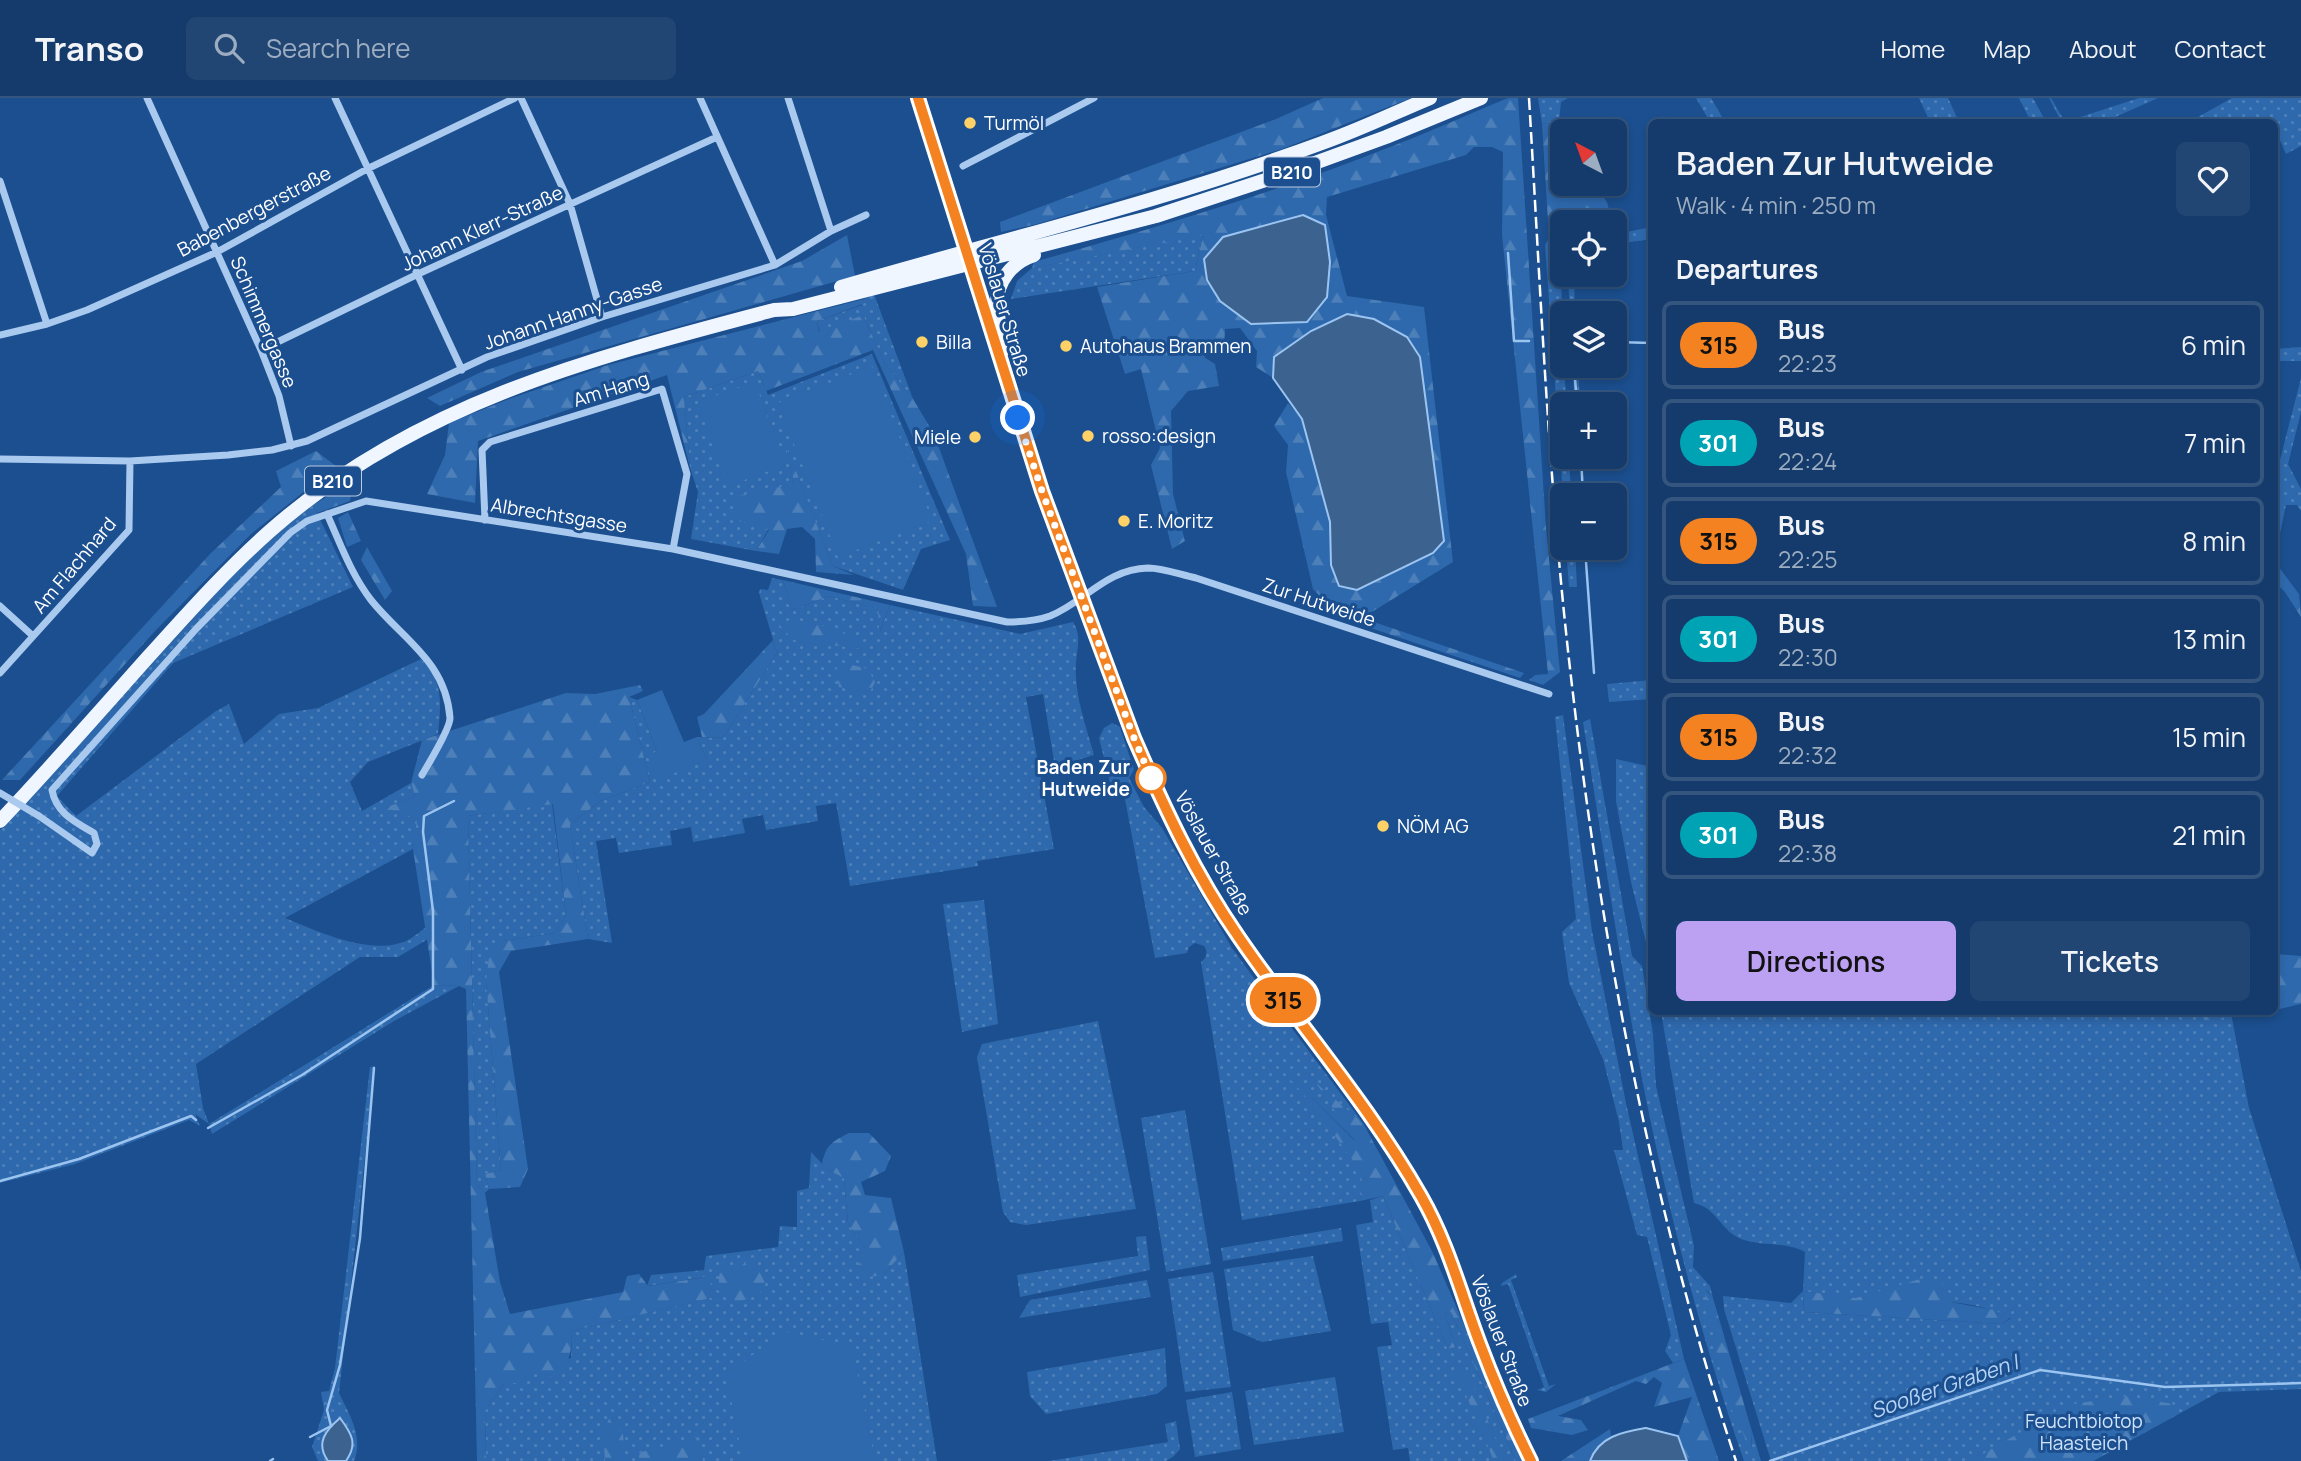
<!DOCTYPE html>
<html lang="en">
<head>
<meta charset="utf-8">
<style>
	:root { --surface:#143b6b; --page:#214673; --text:#f1f3f6; --muted:#9dadc1; --line:#33557e; --accent:#bca0f2 }
	body { margin:0; font-family:Manrope,sans-serif; background:var(--page); color:var(--text); height:100vh; display:flex; flex-direction:column; font-size:26px; white-space:nowrap }
	* { box-sizing:border-box; margin:0 }
	p { font-size:23px; color:var(--muted) }
	.icon { flex:none; width:38px; height:38px; fill:none; stroke:currentColor; stroke-width:2; stroke-linecap:round; stroke-linejoin:round }
	.map { position:relative; flex:1; overflow:hidden }
	.drawer { position:absolute; left:1648px; top:21px; width:630px; height:896px; display:flex; flex-direction:column; background:var(--surface); border-radius:10px; box-shadow:0 4px 10px #0003,0 0 0 2px var(--line) }
	.drawer>* { flex:none }
	.badge { padding:0 14px; border-radius:23px; font-size:24px; line-height:46px }
	.needle { width:46px; rotate:319deg }
	.buttons { position:absolute; left:1550px; top:21px; display:grid; gap:14px }
	.buttons a { display:grid; place-items:center; width:77px; height:77px; border-radius:10px; background:var(--surface); box-shadow:0 4px 10px #0003,0 0 0 2px var(--line); font-size:35px }
	.you { position:absolute; width:35px; height:35px; margin:-18px; border:5px solid #fff; border-radius:50%; background:#1a73e8; box-shadow:0 0 0 10px #1a73e833 }
	.map>.badge { position:absolute; translate:-50% -50%; box-shadow:0 0 0 4px #fff }
	h2 { padding:0 28px; font-size:26px; line-height:63px }
	.round { display:grid; place-items:center; flex:none; width:74px; height:74px; border-radius:10px; background:var(--page) }
	.summary { display:flex; align-items:center; justify-content:space-between; height:119px; padding:0 28px }
	h1 { font-size:33px; font-weight:600; line-height:52px }
	.action { display:flex; gap:14px; margin-top:auto; padding:14px 28px }
	.action a { flex:1; height:80px; border-radius:10px; background:var(--accent); color:#111; font-size:28px; font-weight:600; line-height:80px; text-align:center }
	.action a+a { background:var(--page); color:var(--text) }
	ul { padding:0; list-style:none }
	li { display:flex; align-items:center; gap:21px; height:88px; margin:0 14px 10px; padding:0 14px; border:4px solid var(--line); border-radius:10px }
	li div { flex:1 }
	li b { display:block; font-size:26px }
	li em { font-style:normal }
	li .badge { min-width:77px; font-weight:700; text-align:center }
	header { display:flex; align-items:center; gap:42px; box-sizing:border-box; height:98px; padding:0 35px; background:var(--surface); border-bottom:2px solid var(--line) }
	header strong { font-size:33px }
	nav { display:flex; gap:38px; margin-inline-start:auto; font-size:24px }
	.search { width:490px; height:63px; background:var(--page); display:flex; align-items:center; gap:18px; box-sizing:border-box; padding:0 24px; border-radius:10px; color:var(--muted); font-size:26px }
	.map>svg:first-child { display:block }
	.green { fill:url(#green-dots); fill-rule:evenodd }
	.forest { fill:url(#forest-firs) }
	.pitch { fill:#2e69ad }
	.water { fill:#3c6290; stroke:#9cc4f0; stroke-width:2 }
	.lines { fill:none; stroke-linecap:round; stroke-linejoin:round }
	.stream { stroke:#9cc4f0; stroke-width:2.5 }
	.street { stroke:#a9c9ee; stroke-width:7 }
	.secondary { stroke:#d6e6fa; stroke-width:12 }
	.primary { stroke:#f0f6ff; stroke-width:14 }
	.rail { stroke:#fff; stroke-width:2.5; stroke-dasharray:12 5; stroke-linecap:butt }
	.street-bridge { stroke:#a9c9ee; stroke-width:7 }
	.line-casing { stroke:#fff; stroke-width:16 }
	.line { stroke:#f58220; stroke-width:10 }
	.walk { stroke:#fff; stroke-width:7; stroke-dasharray:0 12.6 }
	.poi-dot { fill:#ffd166; stroke:#1b4f8f; stroke-width:2.5 }
	.stop-dot { fill:#fff; stroke:#f58220; stroke-width:3.5 }
	.labels { text-anchor:middle; dominant-baseline:central; stroke-width:6; stroke-linejoin:round; paint-order:stroke }
	.shield { fill:#1b4f8f; stroke:#bbcadd; stroke-width:2 }
	.shield-label { font-size:18px; font-weight:bold; fill:#fff }
	.poi-label { font-size:19px; fill:#fff; stroke:#1b4f8f; text-anchor:start }
	.street-label { font-size:19px; fill:#fff; stroke:#1b4f8f }
	.stop-label { font-size:19px; font-weight:bold; fill:#fff; stroke:#1b4f8f; text-anchor:end }
	.park-label { font-size:19px; fill:#cfe3fa; stroke:#1b4f8f }
	.water-label { font-size:21px; font-style:italic; fill:#b5d3f5; stroke:#1b4f8f }
</style>
</head>
<body>
<header>
<strong>Transo</strong>
<div class="search"><svg class="icon" aria-label="search" viewBox="0 0 24 24"><circle cx="10" cy="10" r="6"/><path d="M15 15l6 6"/></svg>Search here</div>
<nav><a>Home</a><a>Map</a><a>About</a><a>Contact</a></nav>
</header>
<div class="map">
<svg width="2301" height="1363" viewBox="0 0 2301 1363">
	<defs>
		<pattern id="green-dots" width="8" height="8" patternUnits="userSpaceOnUse" patternTransform="scale(1.75)"><rect width="8" height="8" fill="#2e69ad"/><path d="M2 2h.1M6 6h.1" fill="none" stroke="#4d80b9" stroke-width="1.8" stroke-linecap="round"/></pattern>
		<pattern id="forest-firs" width="22" height="20" patternUnits="userSpaceOnUse" patternTransform="scale(1.75)"><rect width="22" height="20" fill="#2e69ad"/><path d="M5 1l3.5 6h-7zM16 11l3.5 6h-7z" fill="#4d80b9"/></pattern>
	</defs>
	<rect width="100%" height="100%" fill="#1b4f8f"/>
	<!-- green -->
	<path class="green" d="M1538,0H1568L1561,4L1559,23L1542,26Z
		M1696,0H1711L1725,24H1710Z
		M1919,0H1948L1959,24H1930Z
		M2019,0H2033L2046,24H2031Z
		M2049,0H2051L2065,24L2139,0H2158L2104,24H2054L2061,23Z
		M2232,0H2301V48L2286,56L2275,31V24H2189Z
		M1652,129V141L1615,146L1616,136Z
		M1203,136L1195,173L1011,201L1017,183L1032,170Z
		M1562,139L1560,160L1566,306H1563V359H1569L1571,397H1563L1545,147L1549,140Z
		M1568,177H1574L1575,215H1570Z
		M874,196L913,301L885,266L863,217L820,235L817,223L862,207L864,201Z
		M2301,249V263H2275V251Z
		M872,256L950,442L921,451L903,492L833,468L787,351L794,386L756,453L691,441L698,394L690,370L684,299L758,273L768,297Z
		M1572,268H1578L1580,306H1575Z
		M2301,280V314L2288,366L2301,391V413L2297,407H2286L2275,459V354L2280,362Z
		M313,407L353,489L173,565L57,698L76,718L216,613L229,606L244,646L279,616L318,610L421,561C444,584 441,606 438,636L368,664L350,684L362,713L411,685L415,698L386,710L418,721L413,751L285,820C319,834 373,859 408,842C415,838 421,833 427,828L428,841L398,859H360L196,966L203,1010L209,1026L434,887L459,888L394,923L212,1036L209,1026L195,1016L200,1028L189,1022L75,1066L0,1085V732L240,469L292,423Z
		M1566,450H1575L1577,489H1569Z
		M772,480L783,482L792,512L829,498L879,511L880,533L890,507L1020,536L1073,524C1082,538 1077,549 1076,566C1074,596 1086,628 1094,657L1055,669L1043,596L1026,599L1054,751L977,763L978,768L850,788L836,705L816,708L818,723L766,732L763,717L742,721L745,735L693,744L691,729L670,733L672,747L619,755L616,740L596,743L612,845L588,841L570,727L600,703L650,684L629,599L637,602L657,653L707,662L697,639L723,640L777,555L759,495L760,491L768,492Z
		M1652,582V601L1609,604L1607,586Z
		M1563,617L1592,833L1626,1005L1684,1261L1673,1265L1665,1253L1671,1237L1647,1139L1637,1137L1614,1052H1623L1619,1024L1603,961L1569,885L1562,834L1576,821L1555,619Z
		M1590,621L1632,858L1642,868L1653,936L1656,988L1694,1148L1693,1169L1710,1188L1713,1200L1706,1191L1752,1352L1751,1330L1761,1363H1744C1696,1225 1660,1082 1634,938C1615,833 1600,729 1583,624Z
		M1112,625L1120,629L1134,672L1129,680L1144,709L1162,730L1232,850L1278,913L1269,920L1272,924L1284,920L1363,1025L1319,988L1360,1047L1274,962L1311,1004L1363,1075L1360,1103L1242,1122L1201,864C1207,860 1208,854 1204,848L1195,845L1189,849L1187,855L1155,860L1124,696L1113,697L1099,640L1104,630Z
		M1616,661L1652,669V869L1631,784L1616,703Z
		M552,705L566,818L555,835L504,843L486,883L501,1072L485,1076L489,1091L485,1095L477,1087L468,718Z
		M984,802L998,926L962,934L943,806Z
		M1661,914H2202L2206,928L2231,915L2249,1010L2301,1173V1291L2219,1294L2093,1363H1771L1724,1211L1723,1198L1791,1205L1803,1193L1805,1154C1785,1143 1763,1149 1741,1141C1721,1133 1717,1110 1694,1105ZM1803,1193C1821,1196 1839,1199 1857,1200C1906,1205 1965,1196 2011,1220L2002,1226L1804,1214Z
		M1098,923L1136,1111L1026,1127L1010,1124L1003,1114L977,959L982,946Z
		M375,968L339,1295C349,1316 364,1339 354,1363H346L353,1351L340,1321L326,1333L324,1359L328,1363H318L312,1349L324,1312L321,1294L329,1293L335,1270L370,969Z
		M1185,1012L1211,1166L1166,1174L1141,1020Z
		M811,1054L828,1072L844,1080L848,1125L883,1177L904,1154L937,1363H486L485,1313L505,1284L534,1270L571,1260L572,1233L718,1198L705,1179L647,1188L651,1177L704,1172L706,1158L778,1149L780,1128L797,1129V1093L809,1090Z
		M1383,1098L1448,1251L1456,1249L1445,1216L1451,1214L1516,1363H1410L1408,1350L1393,1352L1377,1249L1392,1247L1388,1224L1371,1226L1356,1127L1373,1124L1370,1102Z
		M1341,1130L1343,1143L1223,1163L1221,1150Z
		M1146,1138L1150,1172L1020,1199L1017,1177L1138,1158L1136,1139Z
		M1313,1158L1331,1233L1262,1244L1233,1232L1224,1171Z
		M1213,1174L1231,1289L1185,1294L1168,1181Z
		M1516,1176L1517,1179L1511,1182L1549,1288L1556,1286L1546,1294L1537,1292L1544,1289L1508,1186L1501,1188L1502,1185Z
		M1147,1182L1151,1199L1019,1220L1030,1202Z
		M1165,1250L1167,1288L1157,1296L1046,1316L1030,1298L1027,1274Z
		M1335,1279L1344,1334L1254,1347L1245,1293Z
		M1232,1294L1241,1351L1195,1359L1186,1302Z
		M1176,1323L1180,1351L1174,1358L1166,1363H1049L1168,1344L1165,1326Z"/>
	<!-- forest -->
	<path class="forest" d="M1323,0H1411L1282,51L1037,126L1001,134L1000,124L1276,21Z
		M1508,0H1518L1546,430L1560,574L1543,587L1529,582L1535,577L1548,576L1502,137L1503,54L1492,49H1474L1466,57L1327,99L1326,117L1347,198L1424,209L1453,464L1362,520L1524,575L1520,580L1341,520L1313,491L1286,374L1288,347L1274,328L1288,305L1302,321L1330,425L1331,467L1433,455L1275,259L1273,280L1256,269L1257,253L1240,230L1225,231L1224,250L1204,259L1215,266L1219,288L1188,293L1171,313L1173,396L1185,443L1172,451L1151,367L1160,350L1141,271L1125,276L1097,189L1195,173L1203,137L1032,170L1034,164C1154,130 1274,95 1390,49C1430,34 1469,16 1508,0Z
		M1559,23L1563,33V86H1594L1607,104L1612,124H1563V139L1549,140L1542,26Z
		M847,137L855,178L518,274L440,308L427,300L481,274L802,163Z
		M864,201L863,206L817,223L819,234L863,217L885,266L913,301L934,336L997,509L973,508L966,456L873,252L766,293L758,273L684,299L690,370L667,277L478,343L475,405L427,396L445,357L449,325L509,301L608,267Z
		M785,345L833,468L854,477L816,474L815,441L802,429L787,431L779,456L756,453L769,432L736,422L731,399L794,386Z
		M316,353L336,368L251,436L155,533L20,682H2L210,456L281,389L276,373Z
		M353,383L350,403L317,415L313,407Z
		M348,414L361,443L347,449L338,420Z
		M367,449L392,493L385,502L361,462Z
		M2275,464L2299,496L2301,519L2285,494L2275,484Z
		M783,482L890,507L879,535L878,511L829,498L792,512Z
		M775,522L834,529L869,552L793,542Z
		M773,542L777,555L723,640L702,639L697,619L704,616Z
		M840,564L868,571L875,584L869,596L839,589L836,572Z
		M640,587L643,593L629,599L650,684L600,703L570,727L588,841L511,853L499,874L528,1071L520,1089L489,1091L485,1076L501,1072L486,883L489,859L504,843L555,835L566,818L553,706L468,718L477,1087L485,1095L500,1184L510,1216L623,1194L627,1178L639,1176L648,1188L706,1179L719,1198L572,1233C571,1261 570,1269 544,1282L534,1270L523,1286L505,1284L485,1313L486,1363H477L466,891L459,888L434,887L413,751L417,721L385,710L415,698L411,685L422,642L566,595L595,596Z
		M2275,856L2301,858V906L2275,912Z
		M2202,914H2268L2231,915L2206,929Z
		M1264,951L1355,1043L1316,985L1363,1025L1433,1155L1523,1363H1516L1451,1214L1445,1216L1456,1249L1448,1251L1383,1098L1360,1103L1362,1075L1311,1005Z
		M849,1035H869L891,1058L885,1073L861,1084L865,1097L891,1100L904,1154L883,1177L869,1179L856,1174L866,1152L848,1125L844,1080L828,1072L822,1066C826,1046 832,1044 849,1035Z
		M753,1159L765,1185L759,1197L732,1206L719,1186V1166L741,1168Z
		M1927,1179L1947,1187L1950,1204L1994,1212L2011,1219L2002,1226L1804,1214L1803,1193L1856,1200Z
		M1704,1190L1713,1200L1751,1330L1752,1355L1725,1297Z
		M1684,1261L1719,1363H1687L1678,1338L1692,1299L1654,1309L1662,1285L1654,1279L1646,1286L1636,1283L1558,1318L1581,1322L1588,1332L1572,1337L1531,1330L1528,1321Z
		M1463,1264L1505,1363H1494L1453,1266Z
		M2126,1298L2173,1306L2176,1317L2093,1363H1974L1978,1359L2067,1307Z
		M611,1316L623,1337L626,1363H605L603,1336Z
		M1610,1331L1611,1338L1594,1353L1590,1363H1561Z
		M699,1339L703,1363H640L638,1355Z"/>
	<!-- pitch -->
	<path class="pitch" d="M872,268L932,423L838,459L778,305Z
		M755,284L785,367L728,388L698,304Z
		M662,592L684,644L697,639L707,662L657,682L647,657L657,653L637,602Z
		M785,1234L852,1248L875,1363H743L726,1276Z"/>
	<!-- water -->
	<path class="water" d="M1303,117L1325,127L1330,164L1327,199L1307,224L1251,226L1220,203L1207,182L1204,161L1223,139Z
		M1347,216L1374,221L1407,239L1420,259L1444,443L1433,455L1357,492L1339,488L1331,467L1330,424L1302,321L1273,280L1274,259L1311,233Z
		M340,1320C352,1336 358,1346 346,1363H328C315,1345 326,1332 340,1320Z
		M1646,1330L1678,1338L1687,1363H1590C1599,1338 1623,1334 1646,1330Z"/>
	<g class="lines">
		<!-- stream -->
		<path class="stream" d="M1508,155L1514,243H1529
			M1550,243L1560,242
			M1615,244L1652,245
			M1574,268L1577,306
			M1581,359L1583,397
			M1585,450L1594,575
			M208,1030L302,977L433,891V813L423,734L424,718L454,703
			M0,1083L79,1061L191,1018L196,1022
			M310,1339L331,1328L327,1312L340,1267L360,1140L374,970
			M270,1363L273,1361
			M1770,1363L2040,1272L2165,1289L2301,1285"/>
		<!-- street -->
		<path class="street" d="M147,0L261,252L279,298L291,348
			M335,0L462,272
			M521,0L570,106L602,219
			M700,0L775,167
			M788,0L831,133
			M963,68L1094,0
			M0,83L47,226
			M0,237L47,226L87,212L217,154L367,71L515,0
			M261,252L418,176L717,39
			M0,361L130,363L228,357L272,352L307,343L487,259L602,219L775,167L831,133L866,117
			M327,416C340,445 351,476 371,502C402,541 446,563 450,620C450,631 429,665 422,677
			M485,422L482,352L490,344L662,291L687,376L673,451
			M0,508L33,538
			M0,575L129,432L130,363
			M39,718L92,755L97,746L94,735C75,724 56,715 52,692L196,531L290,435L307,423L366,403L673,451L1007,524C1022,524 1036,523 1050,518C1085,504 1106,471 1148,470C1163,470 1181,477 1196,480L1549,596"/>
		<!-- secondary -->
		<path class="secondary" d="M919,0L966,153"/>
		<!-- primary -->
		<path class="primary" d="M966,153L1042,393L1134,641C1164,709 1195,776 1238,838C1298,926 1368,1005 1421,1098C1448,1145 1461,1196 1480,1246C1495,1286 1513,1325 1531,1363
			M841,189C1002,142 1165,103 1322,45C1359,32 1394,15 1430,0
			M1003,252C1004,237 997,222 997,207C996,184 1012,164 1034,157
			M0,723C51,669 100,613 149,558C188,515 227,471 270,433C415,305 592,260 774,212L793,211L1156,118L1290,74L1386,39L1481,0"/>
		<!-- rail -->
		<path class="rail" d="M1529,0C1541,199 1549,398 1573,596C1603,855 1654,1115 1736,1363"/>
		<!-- street-bridge -->
		<path class="street-bridge" d="M0,695L39,718"/>
	</g>
	<g class="lines">
		<!-- line casing -->
		<g class="line-casing">
			<path id="line" d="M918,0L1042,393L1134,640C1164,709 1195,776 1238,838C1298,926 1368,1005 1421,1098C1448,1145 1461,1196 1480,1246C1495,1286 1512,1325 1531,1363"/>
		</g>
		<!-- line -->
		<use href="#line" class="line"/>
		<!-- walk -->
		<path class="walk" d="M1018,320L1042,393L1134,640L1151,680"/>
	</g>
	<!-- markers -->
	<g class="poi-dot">
		<circle cx="970" cy="25" r="7"/>
		<circle cx="922" cy="244" r="7"/>
		<circle cx="1066" cy="248" r="7"/>
		<circle cx="1088" cy="338" r="7"/>
		<circle cx="975" cy="339" r="7"/>
		<circle cx="1124" cy="423" r="7"/>
		<circle cx="1383" cy="728" r="7"/>
	</g>
	<circle class="stop-dot" cx="1151" cy="680" r="14"/>
	<g class="labels">
		<!-- shield labels -->
		<g class="shield">
			<rect x="1264" y="59.5" width="56" height="29" rx="5"/>
			<rect x="305" y="368.5" width="56" height="29" rx="5"/>
		</g>
		<g class="shield-label">
			<text x="1292" y="74">B210</text>
			<text x="333" y="383">B210</text>
		</g>
		<!-- poi labels -->
		<g class="poi-label">
			<text x="984" y="25">Turmöl</text>
			<text x="936" y="244">Billa</text>
			<text x="1080" y="248">Autohaus Brammen</text>
			<text x="1102" y="338">rosso:design</text>
			<text x="961" y="339" text-anchor="end">Miele</text>
			<text x="1138" y="423">E. Moritz</text>
			<text x="1397" y="728">NÖM AG</text>
		</g>
		<!-- street labels -->
		<g class="street-label">
			<text transform="translate(254 113) rotate(-28)">Babenbergerstraße</text>
			<text transform="translate(482 130) rotate(-25)">Johann Klerr-Straße</text>
			<text transform="translate(1005 212) rotate(73)">Vöslauer Straße</text>
			<text transform="translate(573 215) rotate(-19)">Johann Hanny-Gasse</text>
			<text transform="translate(264 224) rotate(67)">Schimmergasse</text>
			<text transform="translate(611 291) rotate(-17)">Am Hang</text>
			<text transform="translate(559 417) rotate(9)">Albrechtsgasse</text>
			<text transform="translate(74 467) rotate(-50)">Am Flachhard</text>
			<text transform="translate(1319 504) rotate(18)">Zur Hutweide</text>
			<text transform="translate(1214 755) rotate(61)">Vöslauer Straße</text>
			<text transform="translate(1502 1243) rotate(69)">Vöslauer Straße</text>
		</g>
		<!-- stop labels -->
		<g class="stop-label">
			<text x="1130" y="669">Baden Zur<tspan x="1130" dy="22">Hutweide</tspan></text>
		</g>
		<!-- park labels -->
		<g class="park-label">
			<text x="2084" y="1323">Feuchtbiotop<tspan x="2084" dy="22">Haasteich</tspan></text>
		</g>
		<!-- water labels -->
		<g class="water-label">
			<text transform="translate(1944 1288) rotate(-19)">Sooßer Graben I</text>
		</g>
	</g>
</svg>
<div class="buttons">
<a><svg class="needle" viewBox="-14 -14 28 28"><path d="M0-13l5 13h-10z" fill="#e53935"/><path d="M0 13l5-13h-10z" fill="#9dadc1"/></svg></a>
<a><svg class="icon" aria-label="locate" viewBox="0 0 24 24"><circle cx="12" cy="12" r="6"/><path d="M12 2v4M12 18v4M2 12h4M18 12h4"/></svg></a>
<a><svg class="icon" aria-label="layers" viewBox="0 0 24 24"><path d="M12 4l9 5-9 5-9-5zM3 14l9 5 9-5"/></svg></a>
<a>+</a>
<a>−</a>
</div>
<div class="you" style="left:1018px;top:320px"></div>
<b class="badge" style="left:1283px;top:902px;background:#f58220;color:#111">315</b>
<section class="drawer">
<div class="summary"><div><h1>Baden Zur Hutweide</h1><p>Walk · 4 min · 250 m</p></div><a class="round"><svg class="icon" aria-label="heart" viewBox="0 0 24 24"><path d="M12 20l-8-8c-3-5 5-10 8-4 3-6 11-1 8 4z"/></svg></a></div>
<h2>Departures</h2>
<ul>
<li><span class="badge" style="background:#f58220;color:#111">315</span><div><b>Bus</b><p>22:23</p></div><em>6 min</em></li>
<li><span class="badge" style="background:#00a3b4;color:#fff">301</span><div><b>Bus</b><p>22:24</p></div><em>7 min</em></li>
<li><span class="badge" style="background:#f58220;color:#111">315</span><div><b>Bus</b><p>22:25</p></div><em>8 min</em></li>
<li><span class="badge" style="background:#00a3b4;color:#fff">301</span><div><b>Bus</b><p>22:30</p></div><em>13 min</em></li>
<li><span class="badge" style="background:#f58220;color:#111">315</span><div><b>Bus</b><p>22:32</p></div><em>15 min</em></li>
<li><span class="badge" style="background:#00a3b4;color:#fff">301</span><div><b>Bus</b><p>22:38</p></div><em>21 min</em></li>
</ul>
<div class="action"><a>Directions</a><a>Tickets</a></div>
</section>
</div>
</body>
</html>
